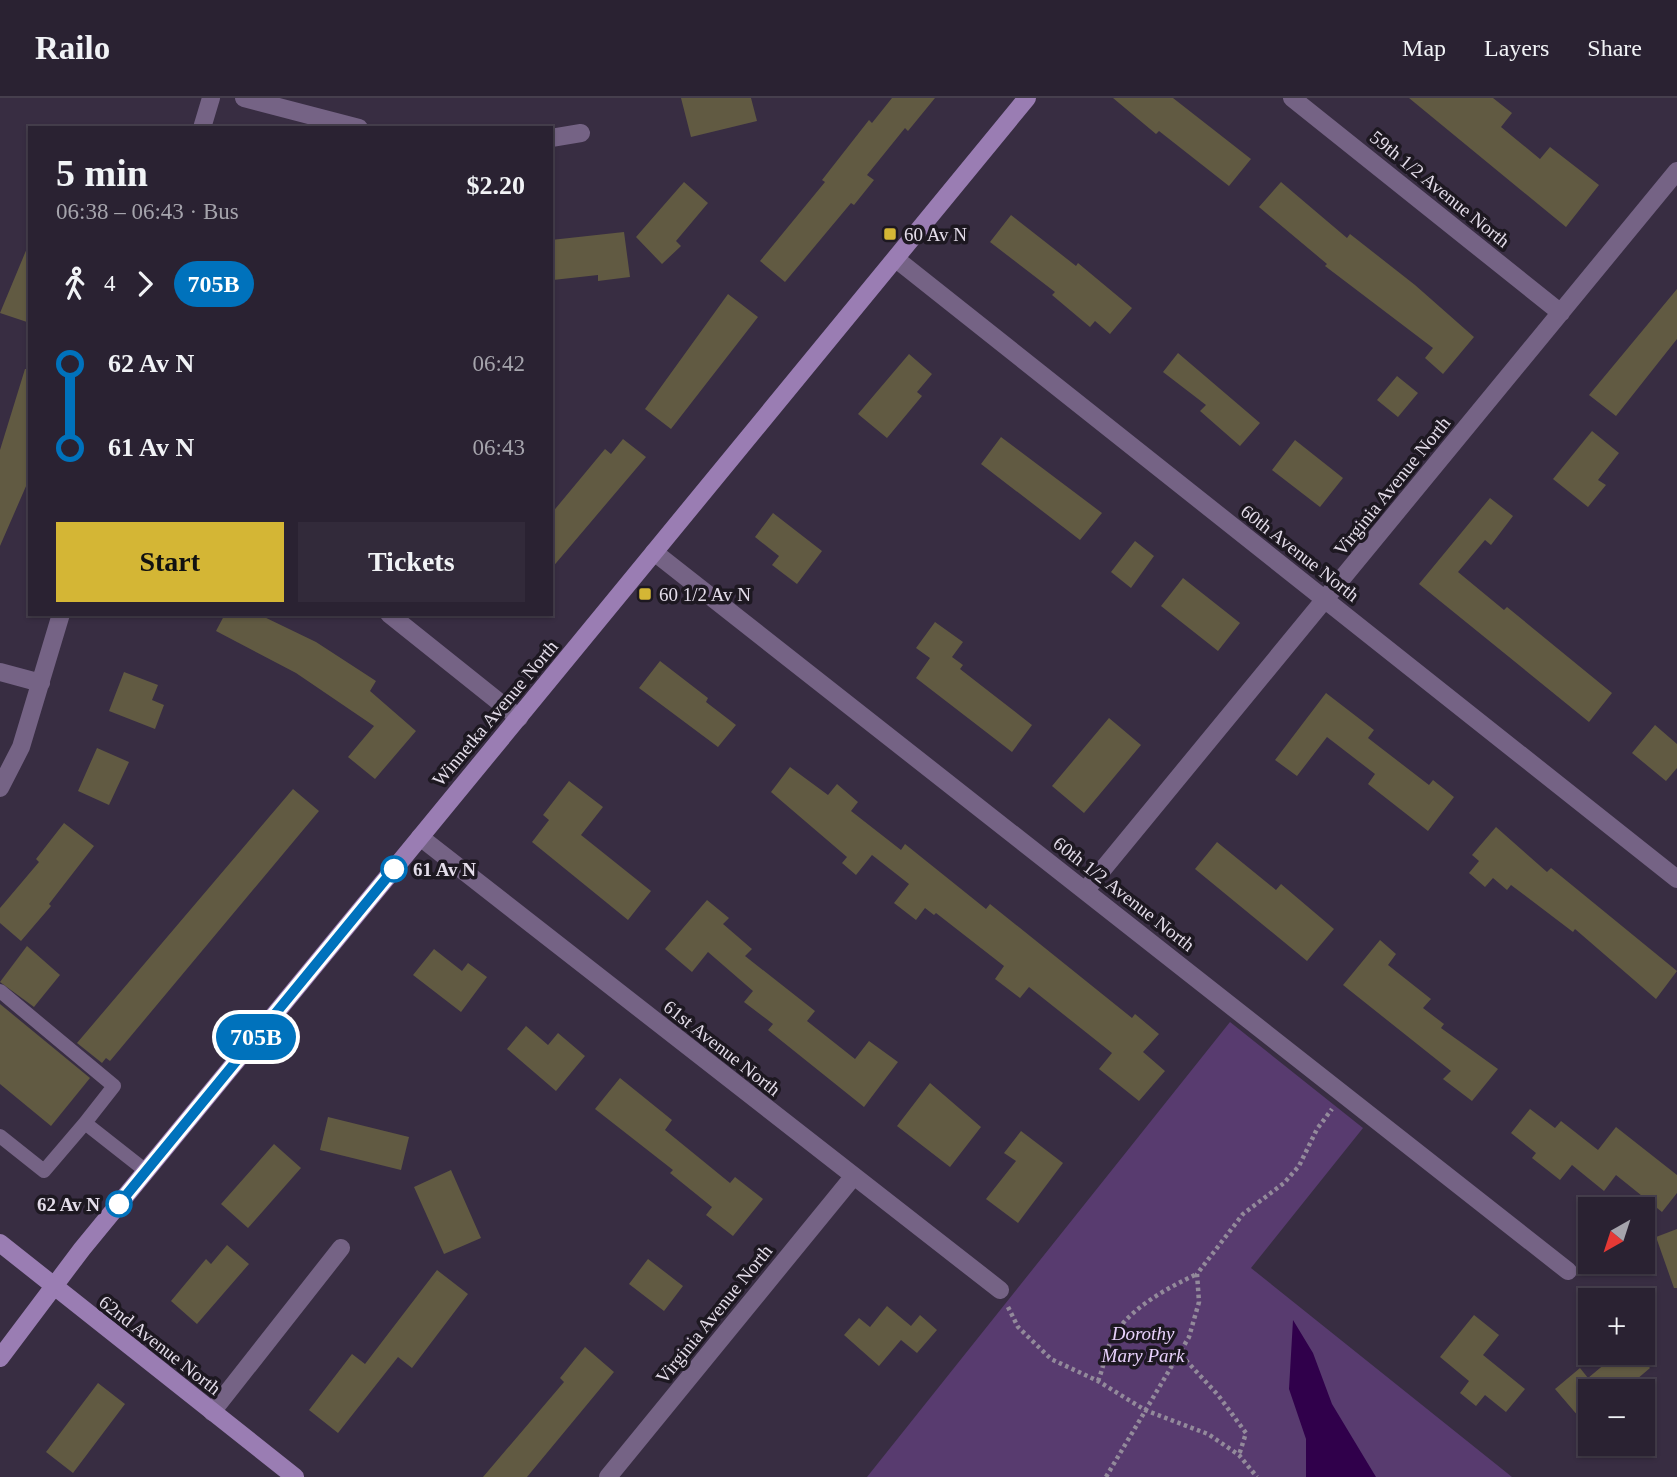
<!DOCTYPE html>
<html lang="en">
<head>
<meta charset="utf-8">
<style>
	:root { --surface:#2a2232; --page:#322a3a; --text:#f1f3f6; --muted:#a5a4ac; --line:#463f4d; --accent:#d4b635 }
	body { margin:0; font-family:"Times New Roman",serif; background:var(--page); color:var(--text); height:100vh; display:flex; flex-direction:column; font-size:26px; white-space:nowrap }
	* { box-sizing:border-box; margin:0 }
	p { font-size:23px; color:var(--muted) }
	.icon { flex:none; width:38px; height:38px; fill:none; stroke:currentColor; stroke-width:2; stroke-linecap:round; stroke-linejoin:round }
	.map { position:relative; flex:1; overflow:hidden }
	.panel { position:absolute; left:28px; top:28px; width:525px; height:490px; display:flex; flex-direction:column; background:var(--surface); border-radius:0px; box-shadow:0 2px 5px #0004,0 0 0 2px var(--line) }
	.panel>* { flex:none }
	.badge { padding:0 14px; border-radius:23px; font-size:24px; line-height:46px }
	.needle { width:46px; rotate:219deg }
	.tools { position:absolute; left:1578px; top:1099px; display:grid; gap:14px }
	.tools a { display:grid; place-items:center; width:77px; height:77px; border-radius:0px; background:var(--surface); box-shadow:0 2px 5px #0004,0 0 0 2px var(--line); font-size:35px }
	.map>.badge { position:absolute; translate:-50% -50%; box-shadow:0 0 0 4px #fff }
	.legs { display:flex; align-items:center; gap:10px; height:77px; padding:0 28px; font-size:23px }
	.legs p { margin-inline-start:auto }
	.overview { display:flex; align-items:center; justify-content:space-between; height:119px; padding:0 28px }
	h1 { font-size:38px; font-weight:800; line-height:52px }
	.action { display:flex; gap:14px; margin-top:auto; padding:14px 28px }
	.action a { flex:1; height:80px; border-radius:0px; background:var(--accent); color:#111; font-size:28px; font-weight:800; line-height:80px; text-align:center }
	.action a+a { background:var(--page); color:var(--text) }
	ul { padding:0 28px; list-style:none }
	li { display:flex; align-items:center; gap:24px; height:84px; font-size:26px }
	li i { display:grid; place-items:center; width:10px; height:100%; margin:0 9px; background:currentColor }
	li i::after { content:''; width:18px; height:18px; margin:-9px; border:5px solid; border-radius:50%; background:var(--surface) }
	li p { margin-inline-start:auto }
	li:first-child i { background:linear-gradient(#0000 50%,currentColor 0) }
	li:last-child i { background:linear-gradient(currentColor 50%,#0000 0) }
	header { display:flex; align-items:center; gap:42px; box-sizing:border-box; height:98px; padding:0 35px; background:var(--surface); border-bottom:2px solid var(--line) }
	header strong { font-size:33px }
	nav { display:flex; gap:38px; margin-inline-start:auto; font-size:24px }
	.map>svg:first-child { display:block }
	.green { fill:#583b6f }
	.water { fill:#30004b }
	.building { fill:#615a42 }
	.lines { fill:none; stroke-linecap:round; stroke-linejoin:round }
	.path { stroke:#938a9b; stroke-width:4.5; stroke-dasharray:3.5 3.5; stroke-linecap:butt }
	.lane { stroke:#756385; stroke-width:14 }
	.street { stroke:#756385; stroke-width:18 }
	.secondary { stroke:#9a7db3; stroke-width:18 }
	.line-1-casing { stroke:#fff; stroke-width:16 }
	.line-1 { stroke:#0072bc; stroke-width:10 }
	.poi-dot { fill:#d4b635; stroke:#1d1821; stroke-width:2.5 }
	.stop-1-dot { fill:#fff; stroke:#0072bc; stroke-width:3.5 }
	.labels { text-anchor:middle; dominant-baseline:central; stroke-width:7; stroke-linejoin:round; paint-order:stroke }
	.street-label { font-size:19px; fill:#e4ddea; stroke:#1d1821 }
	.poi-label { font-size:19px; fill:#e4ddea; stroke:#1d1821; text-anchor:start }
	.stop-label { font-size:19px; font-weight:bold; fill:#e4ddea; stroke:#1d1821; text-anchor:start }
	.park-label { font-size:19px; font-style:italic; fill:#e8d1fc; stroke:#1d1821 }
</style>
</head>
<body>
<header>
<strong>Railo</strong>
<nav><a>Map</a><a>Layers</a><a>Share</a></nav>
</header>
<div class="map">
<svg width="1677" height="1379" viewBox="0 0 1677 1379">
	<rect width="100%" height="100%" fill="#382d42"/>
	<!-- green -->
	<path class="green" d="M1230,924L1363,1030L1251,1170L1512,1379H867Z"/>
	<!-- water -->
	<path class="water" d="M1293,1222L1313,1255L1332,1306L1376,1379H1306V1341L1289,1291Z"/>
	<!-- building -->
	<path class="building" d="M681,0H751L757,23L691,39Z
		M892,0H935L908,33L905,30L867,77L874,82L854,107L851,105L785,184L760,163L825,84L822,82L869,22L872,25Z
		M1113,0H1173L1251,61L1229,88L1159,33L1156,36Z
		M1409,0H1493L1512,15L1501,29L1540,61L1550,49L1599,87L1566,129Z
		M684,84L708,105L676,143L681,148L662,166L636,139Z
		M1281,84L1347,140L1350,136L1415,187L1474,239L1443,276L1425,260L1433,250L1325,168L1327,166L1259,109Z
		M1011,117L1076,168L1078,165L1132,210L1110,236L1095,223L1090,229L1052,197L1055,194L990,144Z
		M624,134L630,179L598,183V177L553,182L551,142Z
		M30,143V225L0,215Z
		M1677,191V241L1616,318L1589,297Z
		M728,196L758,219L671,331L645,311Z
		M1178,255L1260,325L1240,348L1200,313L1206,307L1163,274Z
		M909,256L932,276L917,294L922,298L887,340L858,316Z
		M25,271H30V379L0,448V352Z
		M1397,278L1418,295L1398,319L1377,302Z
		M1592,333L1619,355L1598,382L1606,387L1588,409L1553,381Z
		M1001,339L1102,415L1080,442L981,366Z
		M623,341L646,359L551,471V416L605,351L611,356Z
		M1295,342L1343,380L1320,409L1272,372Z
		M1490,400L1513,418L1491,447L1485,442L1458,474L1504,512L1507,509L1612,595L1589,624L1419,486Z
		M773,415L822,453L797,486L772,467L779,458L755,439Z
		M1135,443L1154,458L1131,490L1111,474Z
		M1183,480L1240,525L1218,553L1161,508Z
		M225,516H258L316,544L376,583L370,593L416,633L375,681L348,659L374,628L296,575L216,533Z
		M935,524L963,544L952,559L963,567L960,571L1032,627L1012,654L916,580L930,560L916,550Z
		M660,563L708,600L706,604L736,627L718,649L639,590Z
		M124,574L158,587L152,602L164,607L155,631L109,613Z
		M1326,595L1374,632L1368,640L1429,687L1433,682L1454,699L1428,733L1368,686L1375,676L1327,639L1297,678L1275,662Z
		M1109,620L1141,647L1084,715L1052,688Z
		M1655,627L1677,646V670L1666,683L1632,655Z
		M97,650L129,664L109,707L78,693Z
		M790,669L828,697L837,686L858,704L851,713L901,752L905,746L986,811L990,806L1132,920L1135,916L1159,936L1143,954L1165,973L1139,1003L1099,971L1112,955L1029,889L1020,900L995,881L1004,868L936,815L934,817L925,810L916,822L894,805L909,786L872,757L856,777L842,765L847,759L771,694Z
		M569,683L603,709L581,737L651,793L628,822L532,744L549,722L543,717Z
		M293,691L319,713L110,963L106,960L102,965L77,945Z
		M64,725L94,748L49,806L51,808L21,843L0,825V810L39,764L36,761Z
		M1496,729L1547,774L1551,770L1677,873L1656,901L1575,831L1573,834L1511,787L1507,792L1493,780L1485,789L1469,775L1479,763L1472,757Z
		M1217,744L1276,792L1281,786L1334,831L1307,863L1195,771Z
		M707,802L729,820L723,826L752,851L745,858L815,913L807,923L855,961L869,943L898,964L864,1009L768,932L773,926L744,904L753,893L708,854L692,874L665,851Z
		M1380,842L1396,856L1388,867L1431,901L1423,910L1444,926L1441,930L1498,971L1472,1003L1443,981L1451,973L1343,887Z
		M27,848L60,877L34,909L0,884Z
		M434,851L462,873L468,865L487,879L461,914L413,877Z
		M0,906L90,980L51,1028L0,986Z
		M526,928L548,947L558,935L585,958L556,993L507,951Z
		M620,980L672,1022L665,1032L730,1085L735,1079L763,1101L733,1138L706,1117L712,1109L670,1075L673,1072L595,1011Z
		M930,985L981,1029L950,1069L897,1028Z
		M1530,1011L1555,1030L1561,1023L1598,1052L1616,1029L1677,1077V1095L1662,1114L1616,1077L1604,1093L1572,1067L1560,1082L1532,1060L1536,1055L1511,1035Z
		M328,1019L409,1039L401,1072L320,1052Z
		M1021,1033L1063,1065L1018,1125L986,1101L1016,1063L1004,1055Z
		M274,1046L301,1070L248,1130L221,1106Z
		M451,1072L481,1140L444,1156L414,1089Z
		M1677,1131V1190H1674L1656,1139Z
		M227,1147L249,1166L197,1226L171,1203L206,1161L211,1166Z
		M648,1161L683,1188L664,1213L629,1186Z
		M437,1172L468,1196L412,1270L398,1259L338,1335L309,1312L352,1256L365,1266Z
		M887,1208L911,1228L920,1217L937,1232L917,1255L901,1242L879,1268L844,1237L859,1220L870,1229Z
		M1474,1217L1499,1237L1483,1257L1525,1291L1506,1314L1485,1297L1476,1308L1460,1295L1469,1283L1440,1259Z
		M585,1249L614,1274L527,1379H483L564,1284L560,1280Z
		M1618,1255H1637L1650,1270L1623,1293H1591V1333L1555,1291L1580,1270L1588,1280Z
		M98,1285L125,1306L73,1375L46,1354Z"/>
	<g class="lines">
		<!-- path -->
		<path class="path" d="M1008,1209L1018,1229L1051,1261L1098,1283L1145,1312L1208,1336L1239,1357L1257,1379
			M1181,1257L1218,1297L1246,1335L1239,1357
			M1098,1283C1103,1271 1105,1257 1110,1245C1124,1213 1167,1190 1197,1176
			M1106,1379L1189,1239L1199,1204L1197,1176L1243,1116L1284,1085L1299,1068L1317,1031L1332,1011"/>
		<!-- lane -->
		<path class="lane" d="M0,893L114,988L85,1025L146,1073
			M0,1038L44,1073L85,1025"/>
		<!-- street -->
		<path class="street" d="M244,0L359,30
			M1292,0L1561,215
			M202,30L211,0
			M551,40L581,35
			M896,161L1677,781
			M654,454L1568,1173
			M389,516L519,620
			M0,574L41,585
			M0,690L21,649L61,516
			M420,739L1000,1192
			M1085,793L1677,73
			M212,1314L341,1150
			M608,1379L853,1079"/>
		<!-- secondary -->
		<path class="secondary" d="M0,1145L295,1379
			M0,1260L82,1151L1027,0"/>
	</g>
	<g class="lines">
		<!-- line-1 casing -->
		<g class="line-1-casing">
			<path id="line-1" d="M119,1106L394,771"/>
		</g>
		<!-- line-1 -->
		<use href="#line-1" class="line-1"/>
	</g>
	<!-- markers -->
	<g class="poi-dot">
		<rect x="883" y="129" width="14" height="14" rx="3.5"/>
		<rect x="638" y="489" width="14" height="14" rx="3.5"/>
	</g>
	<g class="stop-1-dot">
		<circle cx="394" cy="771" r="12"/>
		<circle cx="119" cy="1106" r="12"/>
	</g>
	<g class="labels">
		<!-- street labels -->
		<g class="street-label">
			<text transform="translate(1440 91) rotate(39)">59th 1/2 Avenue North</text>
			<text transform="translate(1392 388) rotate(-51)">Virginia Avenue North</text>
			<text transform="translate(1300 455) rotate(38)">60th Avenue North</text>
			<text transform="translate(495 615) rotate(-50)">Winnetka Avenue North</text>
			<text transform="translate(1124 796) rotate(38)">60th 1/2 Avenue North</text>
			<text transform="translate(722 950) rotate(38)">61st Avenue North</text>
			<text transform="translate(714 1216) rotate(-51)">Virginia Avenue North</text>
			<text transform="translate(160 1247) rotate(38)">62nd Avenue North</text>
		</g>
		<!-- poi labels -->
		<g class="poi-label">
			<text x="904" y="136">60 Av N</text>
			<text x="659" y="496">60 1/2 Av N</text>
		</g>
		<!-- stop labels -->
		<g class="stop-label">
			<text x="413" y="771">61 Av N</text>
			<text x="100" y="1106" text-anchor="end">62 Av N</text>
		</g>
		<!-- park labels -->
		<g class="park-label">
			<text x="1143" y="1235">Dorothy<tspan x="1143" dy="22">Mary Park</tspan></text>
		</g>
	</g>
</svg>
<div class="tools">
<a><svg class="needle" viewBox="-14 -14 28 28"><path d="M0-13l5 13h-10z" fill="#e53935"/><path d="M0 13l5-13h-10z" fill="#a5a4ac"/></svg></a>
<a>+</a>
<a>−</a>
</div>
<b class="badge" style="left:256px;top:939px;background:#0072bc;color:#fff">705B</b>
<section class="panel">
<div class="overview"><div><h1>5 min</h1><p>06:38 – 06:43 · Bus</p></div><b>$2.20</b></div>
<div class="legs"><svg class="icon" aria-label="walk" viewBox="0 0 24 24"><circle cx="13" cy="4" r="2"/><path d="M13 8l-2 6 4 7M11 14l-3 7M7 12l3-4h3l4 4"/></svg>4<svg class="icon" aria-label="forward" viewBox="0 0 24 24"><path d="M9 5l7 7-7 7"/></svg><b class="badge" style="background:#0072bc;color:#fff">705B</b></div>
<ul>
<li><i style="color:#0072bc"></i><b>62 Av N</b><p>06:42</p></li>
<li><i style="color:#0072bc"></i><b>61 Av N</b><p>06:43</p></li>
</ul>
<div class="action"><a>Start</a><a>Tickets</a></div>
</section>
</div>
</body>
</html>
